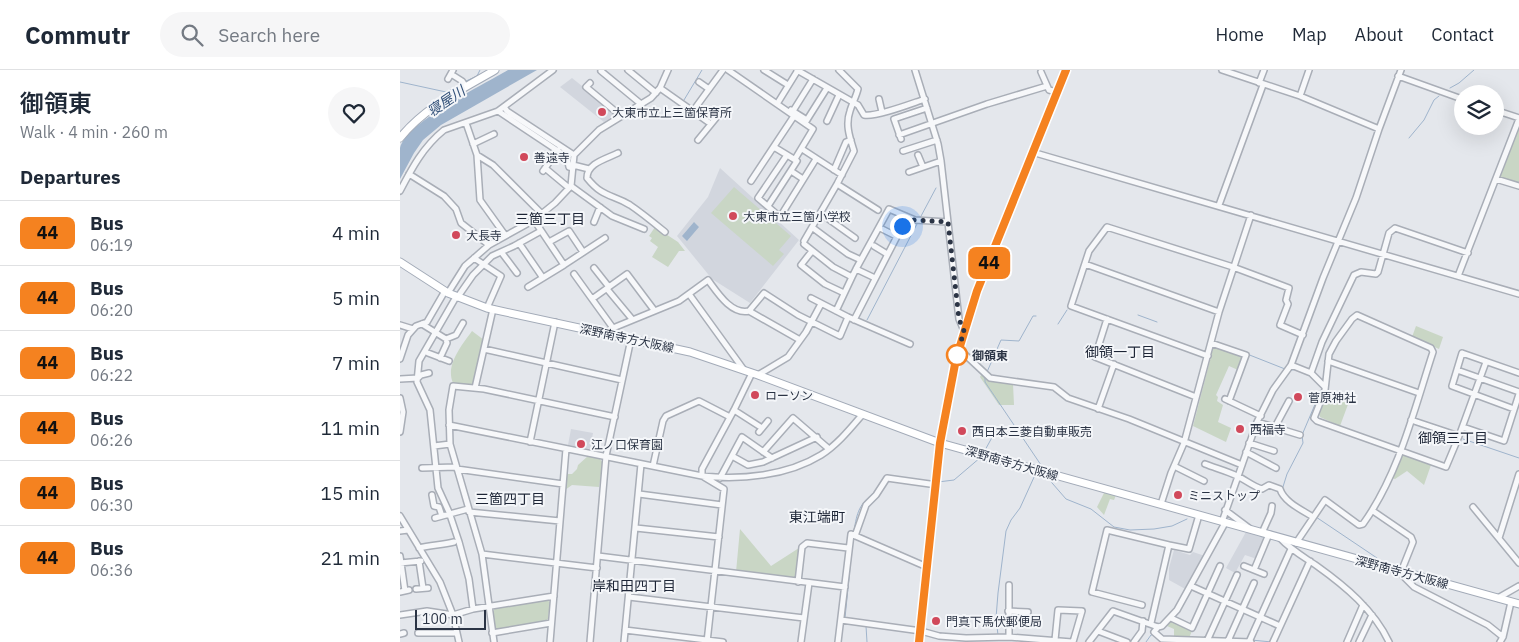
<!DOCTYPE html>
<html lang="en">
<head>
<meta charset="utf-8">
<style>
	:root { --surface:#fff; --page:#f6f6f7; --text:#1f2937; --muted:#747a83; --line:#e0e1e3 }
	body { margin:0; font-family:"IBM Plex Sans","Noto Sans JP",sans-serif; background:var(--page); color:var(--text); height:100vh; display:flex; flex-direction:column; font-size:19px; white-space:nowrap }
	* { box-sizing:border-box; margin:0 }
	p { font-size:16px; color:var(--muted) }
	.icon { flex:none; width:28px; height:28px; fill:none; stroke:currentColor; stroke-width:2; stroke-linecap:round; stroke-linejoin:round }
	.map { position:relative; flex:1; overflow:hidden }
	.panel { display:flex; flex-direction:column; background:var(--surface); width:400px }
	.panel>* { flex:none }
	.badge { padding:0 10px; border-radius:8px; font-size:18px; line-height:32px }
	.fabs { position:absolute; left:1054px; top:15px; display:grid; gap:10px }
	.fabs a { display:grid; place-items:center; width:50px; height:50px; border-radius:50%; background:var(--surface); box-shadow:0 5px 20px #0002; font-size:25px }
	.scale { position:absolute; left:15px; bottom:12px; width:71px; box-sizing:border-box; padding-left:5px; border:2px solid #2b3445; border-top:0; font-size:14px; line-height:18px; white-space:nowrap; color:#2b3445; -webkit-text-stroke:4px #f4f6f9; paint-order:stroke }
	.you { position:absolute; width:25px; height:25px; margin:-12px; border:4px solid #fff; border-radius:50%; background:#1a73e8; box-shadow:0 0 0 8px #1a73e833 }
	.map>.badge { position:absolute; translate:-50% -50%; box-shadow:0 0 0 2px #fff }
	h2 { padding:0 20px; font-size:19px; line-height:45px }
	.round { display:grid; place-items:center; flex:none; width:52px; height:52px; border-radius:26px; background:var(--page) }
	.head { display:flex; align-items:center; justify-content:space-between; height:85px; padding:0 20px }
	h1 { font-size:24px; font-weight:600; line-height:38px }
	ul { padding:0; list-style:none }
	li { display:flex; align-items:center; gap:15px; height:65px; padding:0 20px; border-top:1px solid var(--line) }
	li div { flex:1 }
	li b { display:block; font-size:19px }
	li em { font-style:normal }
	li .badge { min-width:55px; font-weight:700; text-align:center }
	header { display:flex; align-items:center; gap:30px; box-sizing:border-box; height:70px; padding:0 25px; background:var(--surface); border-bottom:1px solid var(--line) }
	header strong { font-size:24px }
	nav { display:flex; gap:28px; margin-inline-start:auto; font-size:18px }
	.search { width:350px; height:45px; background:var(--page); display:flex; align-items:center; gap:12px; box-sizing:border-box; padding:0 18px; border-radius:28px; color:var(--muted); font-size:19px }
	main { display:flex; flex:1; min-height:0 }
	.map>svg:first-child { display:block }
	.built { fill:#d2d6de }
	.green { fill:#c9d6c5 }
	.water { fill:#9fb4cc }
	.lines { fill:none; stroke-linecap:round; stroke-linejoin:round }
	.stream { stroke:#9fb4cc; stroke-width:1 }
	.minor-casing { stroke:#a9aeb7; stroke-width:8 }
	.major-casing { stroke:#a3abb8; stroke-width:9 }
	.minor { stroke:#f7f8fa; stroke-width:5 }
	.major { stroke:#fff; stroke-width:7 }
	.line-casing { stroke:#fff; stroke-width:11 }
	.line { stroke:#f58220; stroke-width:8 }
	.walk { stroke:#2b3445; stroke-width:5; stroke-dasharray:0 9 }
	.poi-dot { fill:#d1495b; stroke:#f4f6f9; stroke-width:2 }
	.stop-dot { fill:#fff; stroke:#f58220; stroke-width:2.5 }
	.labels { text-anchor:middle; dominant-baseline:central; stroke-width:4; stroke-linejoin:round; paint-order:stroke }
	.poi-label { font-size:12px; fill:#2b3445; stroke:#f4f6f9; text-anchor:start }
	.street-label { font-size:12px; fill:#2b3445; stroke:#f4f6f9 }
	.stop-label { font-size:12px; font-weight:bold; fill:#2b3445; stroke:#f4f6f9; text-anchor:start }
	.water-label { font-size:14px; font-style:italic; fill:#34527a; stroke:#f4f6f9 }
	.neighbourhood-label { font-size:14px; fill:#1d2536; stroke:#f4f6f9 }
</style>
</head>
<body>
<header>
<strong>Commutr</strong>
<div class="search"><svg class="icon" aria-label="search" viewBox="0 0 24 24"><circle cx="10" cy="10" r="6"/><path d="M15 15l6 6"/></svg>Search here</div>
<nav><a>Home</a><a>Map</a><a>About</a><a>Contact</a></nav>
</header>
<main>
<section class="panel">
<div class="head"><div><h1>御領東</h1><p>Walk · 4 min · 260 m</p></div><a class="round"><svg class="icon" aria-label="heart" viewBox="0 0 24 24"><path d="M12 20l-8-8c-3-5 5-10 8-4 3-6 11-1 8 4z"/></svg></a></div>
<h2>Departures</h2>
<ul>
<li><span class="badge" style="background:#f58220;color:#111">44</span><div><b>Bus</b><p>06:19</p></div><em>4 min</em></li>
<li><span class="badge" style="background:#f58220;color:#111">44</span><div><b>Bus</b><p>06:20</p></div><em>5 min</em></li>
<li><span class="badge" style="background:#f58220;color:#111">44</span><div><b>Bus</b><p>06:22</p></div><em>7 min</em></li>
<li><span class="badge" style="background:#f58220;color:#111">44</span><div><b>Bus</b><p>06:26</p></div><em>11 min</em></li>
<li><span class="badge" style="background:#f58220;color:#111">44</span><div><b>Bus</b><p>06:30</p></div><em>15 min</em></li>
<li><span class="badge" style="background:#f58220;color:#111">44</span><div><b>Bus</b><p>06:36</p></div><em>21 min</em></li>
</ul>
</section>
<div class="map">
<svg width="1119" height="572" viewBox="0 0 1119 572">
	<rect width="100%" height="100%" fill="#e4e7ec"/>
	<!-- built -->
	<path class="built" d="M172,8L217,44L204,52L160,17Z
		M320,98L399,170L350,233L312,209L277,166L308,127Z
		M171,359L193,363L190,379L168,375Z
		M847,460L865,466V469L857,489L845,485L835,503L826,498Z
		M774,480L790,485L793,482L805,486L787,520L769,510V498Z"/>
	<!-- green -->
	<path class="green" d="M1119,57V113L1100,108Z
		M334,117L391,166L379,180L384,184L373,196L311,143Z
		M255,157L278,172L285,181H279L268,197L252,187L258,177L250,171L252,168L249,166Z
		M1016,256L1043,267L1039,279L1012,267Z
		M72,261L84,270L73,313L70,315L53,313C45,295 62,275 72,261Z
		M814,275L844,286L838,300L829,296L816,325L818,327L817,331L823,335L818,352L831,358L826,372L793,356Z
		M581,305L590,309L613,314L614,335H599L580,307Z
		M928,322L950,329L940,356L920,347L919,344Z
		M1003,384L1031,395L1024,415L1007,401L995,409L992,408L1000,386Z
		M188,386L199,388L203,393L199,417L172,415L165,420L167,404H172L177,399L178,395Z
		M705,421L716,425L714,430L710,429L704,445L697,437Z
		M340,459L371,496L399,478L397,510L336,502Z
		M147,530L150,532L148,549L145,552L97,561L94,558L93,542L95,538Z
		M770,551L792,561L789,568L774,567V559L767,556Z"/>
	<!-- water -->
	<path class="water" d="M108,0H137L41,55L23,70L14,83L0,109C0,100 0,87 0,78C8,51 83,15 108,0Z
		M294,152L299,157L287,171L282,166Z"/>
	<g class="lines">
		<!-- stream -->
		<path class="stream" d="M336,2L365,22
			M0,12L46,22L61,14
			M64,12L77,6L80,0
			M1050,18L1059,13L1074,0
			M284,30L302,0
			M131,60L157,77
			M1009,68L1024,50L1034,30L1039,26
			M168,85L170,86V92
			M520,148L536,118
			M738,245L757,252
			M467,250L517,154
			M658,254L667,240
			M847,284L885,299
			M888,301L897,299
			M587,302L601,270L619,271L633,246H636
			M585,305V312L643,398
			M1063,369L1119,388
			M584,382L595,362L612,356
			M580,390L593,393
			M646,406L666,429L691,439L714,457L730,460L754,459L772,456L787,449
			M538,412L554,410L581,387
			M882,420L887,404L903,373L902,365L922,318L907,303
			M916,447L977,488
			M454,461C457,442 459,434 475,422
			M445,548L452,478
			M457,555L466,556L467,572
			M598,565L596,548L598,523L606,461L611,450L620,438L635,405L647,408
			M851,570L872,572
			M746,572L751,565L754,564"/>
		<!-- minor casing -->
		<g class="minor-casing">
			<path id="minor" d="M228,0L256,23
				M328,0L413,59L395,89
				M364,0L388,15
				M397,0L458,35L464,45C477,47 510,34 525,29
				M515,0L538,74L541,91L559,249L564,261
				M822,0L900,26
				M909,0L900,26L979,59
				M201,1L241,34
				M641,2L649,20L657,22
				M51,4L62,11L66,17
				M998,6L1062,29
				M48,9L53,0
				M299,12L309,19
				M190,13L186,17L221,46
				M859,13L864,0
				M260,18L311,54
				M479,29L482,42
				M377,34L398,0
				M104,37L107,41L174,85
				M391,40L407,50
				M1095,40L1119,48
				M98,41L167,87L169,97L173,98
				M293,41L323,0
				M393,41L413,9
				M427,51L439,25
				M66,53L77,85L93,95L142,144
				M405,53L427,18
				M499,65L587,34L647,16
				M501,69L494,49L527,38
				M298,70L316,48
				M73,74L94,64
				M402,79L442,105
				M503,81L537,70
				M632,82L1119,224
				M218,83C206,89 187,93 187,108C203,128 212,124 230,135C242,143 254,153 265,162
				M77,85L80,130L105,165
				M387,85L358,128L380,147L416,89
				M518,85L523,97
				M173,95L189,99
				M145,98L169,118
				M434,100L446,72L451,70
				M143,101L158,80
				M391,101L403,109
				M509,102L541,91
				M9,104L44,126L56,139L61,153L89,175
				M1096,109L1119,116
				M351,111L394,46
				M437,114L478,140
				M171,116L212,146L244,159
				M0,121C12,98 23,77 44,60L98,41L153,0
				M819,135L863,15
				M368,136L397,91L374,77
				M420,143L455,168
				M134,150L164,195L205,168
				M194,152L200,137
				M413,158L448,184L461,190
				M482,159L496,166
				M404,171L437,114L454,81C450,68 445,55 450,41C452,34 456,27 458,19L439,0
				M149,172L169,161L183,182
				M119,173L143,208
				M404,174L433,197L452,207L456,199L475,208
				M474,176L487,184
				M412,181L401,195L425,214L444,223
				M102,183L117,203
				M74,188L101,206L87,238
				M685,194L819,242
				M194,198L209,217
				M456,199L489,139L515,150L548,152
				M174,204L192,229
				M1058,206L1119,49
				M128,217L164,195
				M207,219L232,249
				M48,223L65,196L89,175L134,150L155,133L171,116L174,85L199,60L251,28L260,18L268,0
				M289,224L344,300
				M56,227L19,291L17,312L30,340L38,418L49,442L59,472L69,509L73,539
				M57,228L73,205L92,186L114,176L141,161
				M411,228L448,247L510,274
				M349,241L364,223L398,245L440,266L448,247
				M436,241L452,207
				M707,249L695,287L796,327
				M454,250L507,147
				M22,254L46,269L56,265L63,253
				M0,255L13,259
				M213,258L192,229L227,204L254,240
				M204,263L213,258L279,231L308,210C317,222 331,245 349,241L400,270
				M811,273L846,285L829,331
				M84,279L222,310
				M559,279L590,308L654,317L668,328L729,349L842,395
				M28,283L49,291
				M808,286L671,236L689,181L707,157L833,197L889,218L886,230L888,234L880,255L903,265
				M40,288L47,273L46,269
				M0,289L8,265L16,256L27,252L45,221
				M928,291L1019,323
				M891,295L911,303L925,317
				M1057,300L1119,322
				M911,303L922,272L954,205L961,202L976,204L978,202L989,163L995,158L1068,183
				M358,305L388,287L406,262L421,234
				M0,309L18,308L21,305L29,303
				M75,318L93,239
				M0,328L3,342L0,362
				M825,329L861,346
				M698,339L714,294
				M1114,339L1052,316L1062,283L1119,303
				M334,340L362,358
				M1011,350L1059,366
				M857,352L900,365
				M49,355L302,406C341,410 387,406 421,385C437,375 450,359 462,345
				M875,357L889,331
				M1063,357L1104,371L1119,324
				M359,362L368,351
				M130,372L155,252
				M849,373L874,381
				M34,376L50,374
				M363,382L393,348L429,379
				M846,382L876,398
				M332,386L348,395L363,392L417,367
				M805,394C815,398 827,401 837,406C846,410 852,416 862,419L869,415L880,419C884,432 902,440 913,447
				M253,396L263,351L266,346L299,331L330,347
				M774,396L804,411
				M22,398L56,397
				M57,399L163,414
				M302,406V399L334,340L352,303
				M304,407L324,419L307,572
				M320,408L342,367L372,388
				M239,424L322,435
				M32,425L34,436L39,437L42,446
				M761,434L771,403L784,373L819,242L851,145
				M1073,437L1119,493
				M825,440L849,458
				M973,441L1011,467L1013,472L1001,502
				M69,442L160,451
				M0,446L40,512L53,545L59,572
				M35,448L68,439
				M822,452L857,352L873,320L891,295L923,208L956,128L979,59L1001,0
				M236,458L319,467
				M0,461L8,460
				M862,463L871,443L872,436
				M455,466L466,435L476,425L487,408L537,415
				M880,468C891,480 904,487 917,496C945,516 974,540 989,572
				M1099,468L1119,404
				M896,473L925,430L959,455L963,454C999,404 1014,340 1033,282L1031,278L957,245L952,249L936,271L929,284L925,320L914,348L917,351L1046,397L1059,366L1086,292
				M19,478C31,475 42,475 54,472
				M82,484L197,498
				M0,486L5,521
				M198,486L445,517
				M19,491L23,518
				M0,493L21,491
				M844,496L864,504
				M854,500L869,464
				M998,501L1014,517L1088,555L1103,567
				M398,512L402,477L407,473L448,478
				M609,515V567
				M791,516L880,556
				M16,519L28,518
				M0,522L9,520
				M229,527L404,548
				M1098,528L1119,516
				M742,535L692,522L707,460L769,475
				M608,541L628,542
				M0,545L27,541L53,545L73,539L154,526
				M771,548L792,558L820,496
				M441,550L521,561L539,566L566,568L609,567L672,572
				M751,553L769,475L789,479L799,445
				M758,557L754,562L762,569L851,572
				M225,560L323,572
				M698,561L727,572
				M18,563H57
				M92,563L151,553
				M0,564L4,563
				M655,570L658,540L682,541L673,572
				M807,571L837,505
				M828,571L854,513
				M94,572L82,484L50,374L49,340L53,316L84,319L215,347
				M150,572L166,379
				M190,572L206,386L231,269
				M224,572L241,394
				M401,572L409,513
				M438,572L451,464L527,497
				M689,572L713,541L758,557L762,556L777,540L825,453
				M734,572L742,561L743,551
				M849,572L891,479
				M873,572L910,491
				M947,572L963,535
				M959,572L972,545
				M1100,572L1103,567L1111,532"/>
		</g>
		<!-- major casing -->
		<g class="major-casing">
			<path id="major" d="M0,68C25,37 61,20 95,0
				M0,192L48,223L87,238L290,282L358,305L540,373L1119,534
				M519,572L540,373L556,289L577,221L666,0"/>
		</g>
		<!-- minor -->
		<use href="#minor" class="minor"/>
		<!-- major -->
		<use href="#major" class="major"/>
	</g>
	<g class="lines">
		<!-- line casing -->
		<g class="line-casing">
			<path id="line" d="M519,572L540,373L556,289L577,221L666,0"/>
		</g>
		<!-- line -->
		<use href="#line" class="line"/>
		<!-- walk -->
		<path class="walk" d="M502,156L507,147L514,150L548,152L559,249L564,261L557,285"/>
	</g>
	<!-- markers -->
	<g class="poi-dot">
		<circle cx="202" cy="42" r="5"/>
		<circle cx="124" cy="87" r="5"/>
		<circle cx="333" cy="146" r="5"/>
		<circle cx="56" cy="165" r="5"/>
		<circle cx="355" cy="325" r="5"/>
		<circle cx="898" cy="327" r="5"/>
		<circle cx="840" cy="359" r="5"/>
		<circle cx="562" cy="361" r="5"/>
		<circle cx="181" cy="374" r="5"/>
		<circle cx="778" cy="425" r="5"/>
		<circle cx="536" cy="551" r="5"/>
	</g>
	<circle class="stop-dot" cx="557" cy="285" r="10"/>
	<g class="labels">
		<!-- poi labels -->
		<g class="poi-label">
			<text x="212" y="42">大東市立上三箇保育所</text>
			<text x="134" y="87">善遠寺</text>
			<text x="343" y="146">大東市立三箇小学校</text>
			<text x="66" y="165">大長寺</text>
			<text x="365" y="325">ローソン</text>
			<text x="908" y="327">菅原神社</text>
			<text x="850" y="359">西福寺</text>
			<text x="572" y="361">西日本三菱自動車販売</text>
			<text x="191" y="374">江ノ口保育園</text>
			<text x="788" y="425">ミニストップ</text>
			<text x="546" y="551">門真下馬伏郵便局</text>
		</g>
		<!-- street labels -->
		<g class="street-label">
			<text transform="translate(227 268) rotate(12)">深野南寺方大阪線</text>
			<text transform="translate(612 393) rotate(16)">深野南寺方大阪線</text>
			<text transform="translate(1002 502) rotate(15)">深野南寺方大阪線</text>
		</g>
		<!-- stop labels -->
		<g class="stop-label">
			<text x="572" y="285">御領東</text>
		</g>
		<!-- water labels -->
		<g class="water-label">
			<text transform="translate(46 31) rotate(-34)">寝屋川</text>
		</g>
		<!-- neighbourhood labels -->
		<g class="neighbourhood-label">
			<text x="150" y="149">三箇三丁目</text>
			<text x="720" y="282">御領一丁目</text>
			<text x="1053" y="368">御領三丁目</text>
			<text x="110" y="429">三箇四丁目</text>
			<text x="417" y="447">東江端町</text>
			<text x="234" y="516">岸和田四丁目</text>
		</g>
	</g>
</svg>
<div class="fabs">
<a><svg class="icon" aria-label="layers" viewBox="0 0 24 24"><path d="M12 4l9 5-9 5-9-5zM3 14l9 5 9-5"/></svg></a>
</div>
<div class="scale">100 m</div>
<div class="you" style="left:502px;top:156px"></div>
<b class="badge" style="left:589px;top:193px;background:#f58220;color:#111">44</b>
</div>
</main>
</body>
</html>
